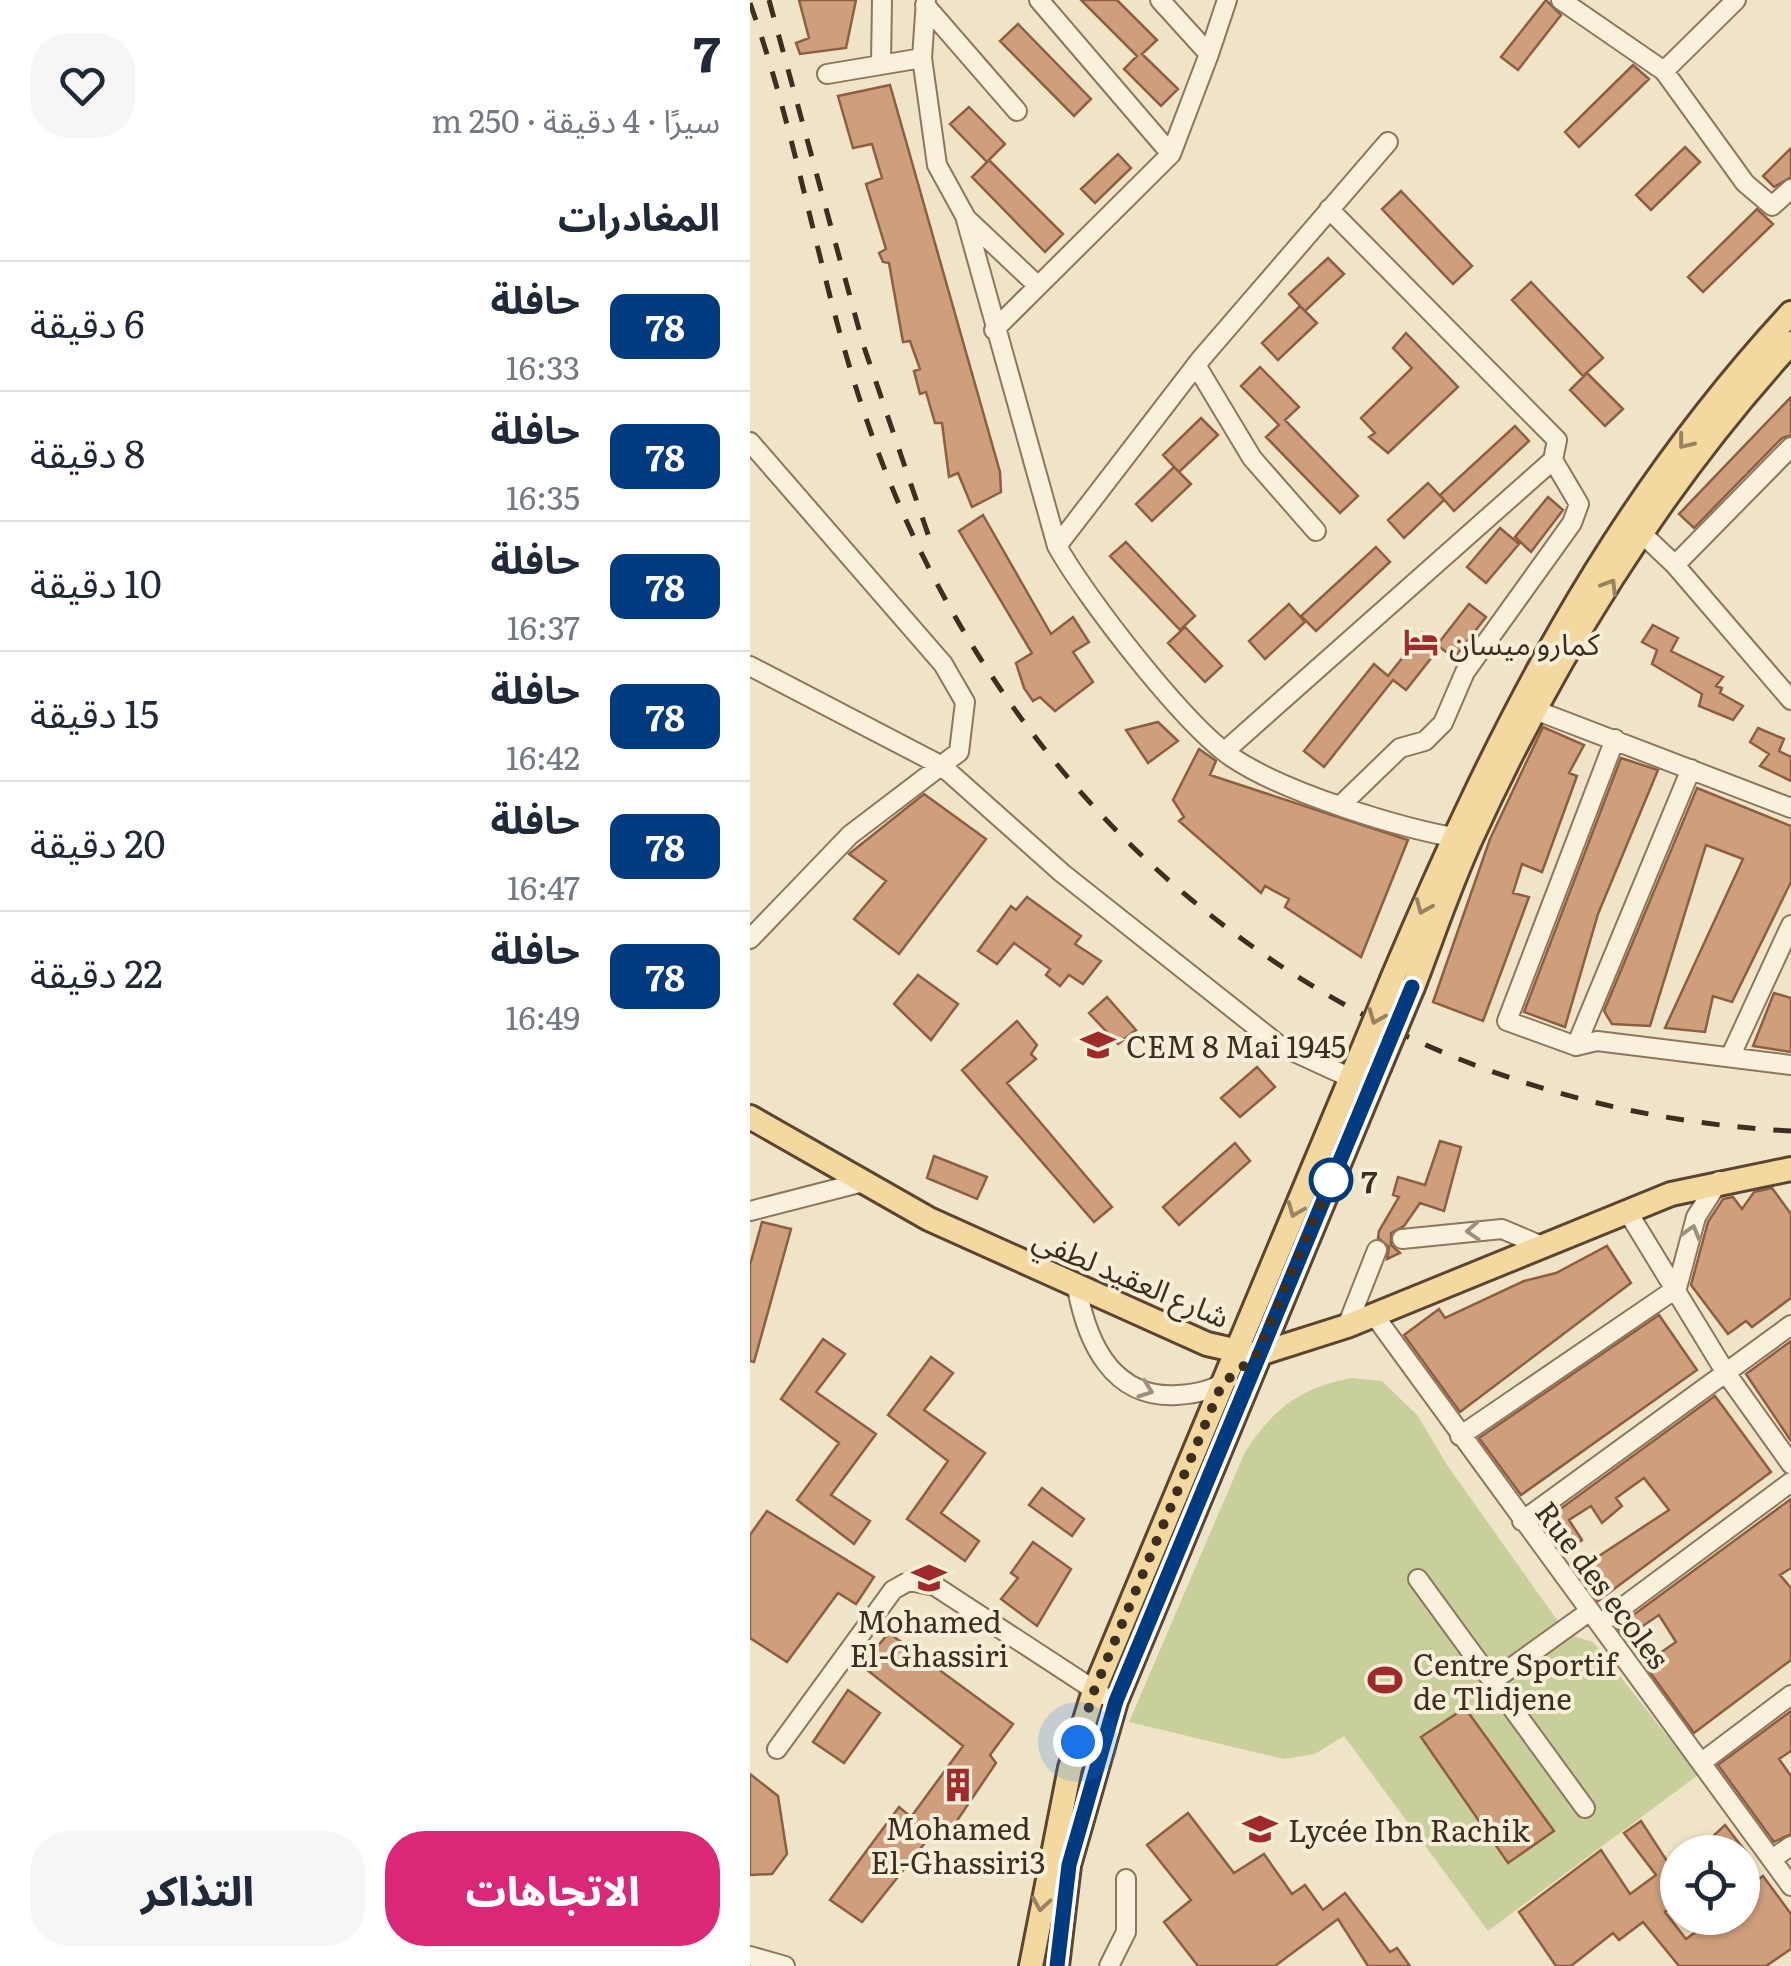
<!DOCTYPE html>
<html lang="ar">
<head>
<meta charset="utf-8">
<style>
	:root { --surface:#fff; --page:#f6f6f7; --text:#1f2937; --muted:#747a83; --line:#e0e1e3; --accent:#db2777 }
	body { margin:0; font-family:Literata,"Noto Sans Arabic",serif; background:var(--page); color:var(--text); direction:rtl; height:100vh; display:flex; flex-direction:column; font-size:38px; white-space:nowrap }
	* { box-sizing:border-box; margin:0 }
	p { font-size:32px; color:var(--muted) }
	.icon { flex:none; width:55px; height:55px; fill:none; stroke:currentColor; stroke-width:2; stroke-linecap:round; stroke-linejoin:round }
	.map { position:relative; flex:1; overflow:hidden; direction:ltr }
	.details { display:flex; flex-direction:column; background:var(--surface); width:750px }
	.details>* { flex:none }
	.badge { padding:0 20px; border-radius:15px; font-size:35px; line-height:65px }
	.fabs { position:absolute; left:910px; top:1835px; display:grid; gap:20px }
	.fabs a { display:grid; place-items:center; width:100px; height:100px; border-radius:50%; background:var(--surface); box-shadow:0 2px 8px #0004; font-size:50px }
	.you { position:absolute; width:50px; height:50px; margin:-25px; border:8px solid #fff; border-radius:50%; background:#1a73e8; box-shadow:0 0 0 15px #1a73e833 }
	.map>.badge { position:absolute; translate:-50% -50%; box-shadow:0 0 0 5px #fff }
	h2 { padding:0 30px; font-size:38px; line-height:90px }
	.round { display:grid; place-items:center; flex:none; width:105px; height:105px; border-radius:40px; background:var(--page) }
	.overview { display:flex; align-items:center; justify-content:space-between; height:170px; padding:0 30px }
	h1 { font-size:48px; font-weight:800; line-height:75px }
	.primary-button { display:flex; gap:20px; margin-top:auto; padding:20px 30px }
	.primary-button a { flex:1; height:115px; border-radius:40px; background:var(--accent); color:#fff; font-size:40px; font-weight:800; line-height:115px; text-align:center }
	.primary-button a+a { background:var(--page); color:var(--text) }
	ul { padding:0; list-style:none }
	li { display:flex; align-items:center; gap:30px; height:130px; padding:0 30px; border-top:2px solid var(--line) }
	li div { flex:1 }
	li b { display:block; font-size:38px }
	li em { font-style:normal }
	li .badge { min-width:110px; font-weight:700; text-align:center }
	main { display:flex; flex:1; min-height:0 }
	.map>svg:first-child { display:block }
	.pitch { fill:#c9cf9b }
	.building { fill:#cf9f7d; stroke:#8d5f41; stroke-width:2.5 }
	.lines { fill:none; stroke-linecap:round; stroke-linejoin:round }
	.minor-casing { stroke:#8d765c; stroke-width:22 }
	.major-casing { stroke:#5b4430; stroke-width:28 }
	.minor { stroke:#faf1dc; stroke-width:18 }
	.major { stroke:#f3d9a0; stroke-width:22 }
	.rail { stroke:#3d2e20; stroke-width:5; stroke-dasharray:18 18; stroke-linecap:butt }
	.major-bridge-casing { stroke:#5b4430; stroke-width:28; stroke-linecap:butt }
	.major-bridge { stroke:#f3d9a0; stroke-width:22 }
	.oneway { stroke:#988460 }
	.oneway2 { stroke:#9c907e }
	.line-casing { stroke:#fff; stroke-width:22 }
	.line { stroke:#003b80; stroke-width:15 }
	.walk { stroke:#3d2e20; stroke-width:10; stroke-dasharray:0 18 }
	.stop-dot { fill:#fff; stroke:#003b80; stroke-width:5 }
	.labels { text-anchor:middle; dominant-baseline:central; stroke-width:8; stroke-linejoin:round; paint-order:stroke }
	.poi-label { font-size:30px; fill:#3d2e20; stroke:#f7eed8; text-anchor:start }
	.stop-label { font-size:30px; font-weight:bold; fill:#3d2e20; stroke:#f7eed8; text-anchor:start }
	.street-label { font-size:30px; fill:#3d2e20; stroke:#f7eed8 }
</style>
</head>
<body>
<main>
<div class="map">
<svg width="1041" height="1966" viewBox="0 0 1041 1966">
	<rect width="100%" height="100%" fill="#f0e4c8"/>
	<!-- pitch -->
	<path class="pitch" d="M602,1378L632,1381L668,1416L697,1465L817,1634L843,1642L948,1775L738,1931L594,1736L565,1754L534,1759L379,1722L495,1452C523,1409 551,1387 602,1378Z"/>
	<!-- building -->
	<path class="building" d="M49,0H106L96,48L50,54L46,43L59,38Z
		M331,0H367L407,40L392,54L428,89L411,106L374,69L387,56Z
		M796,0L811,15L768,70L751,57Z
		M268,24L341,99L324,116L250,41Z
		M883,65L899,79L829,147L815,132Z
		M140,85L250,472L251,492L222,507L208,473L199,477L192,423H185L176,392L170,394L164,371L170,369L160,341L153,342L139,263L133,262L129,253L136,249L116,184L132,178L122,144L103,148L88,96Z
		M219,107L255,144L237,162L200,124Z
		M935,147L950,162L901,210L886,195Z
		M1041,148V177L1024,187L1013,176Z
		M368,154L381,168L345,203L331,189Z
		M239,160L313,234L295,252L222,177Z
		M651,191L722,266L703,284L632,209Z
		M1007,209L1023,224L953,292L938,277Z
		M578,258L594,274L555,311L539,294Z
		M781,282L853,358L833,376L762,300Z
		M550,306L567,323L528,360L512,343Z
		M656,333L708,387L638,453L619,437L625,433L611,418L662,368L643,348Z
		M510,367L549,407L535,420L608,496L590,513L516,437L529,425L491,386Z
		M837,373L873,409L855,426L820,390Z
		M1041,397V435L1032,438L944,528L929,514Z
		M451,418L468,435L429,472L413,455Z
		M765,426L779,441L704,511L690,495Z
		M424,467L441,484L402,521L386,504Z
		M678,483L694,500L654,538L638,520Z
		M798,497L813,510L781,552L765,537Z
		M233,515L301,634L323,617L339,642L323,652L343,682L305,711L290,697L283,701L274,688L266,663L282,653L209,531Z
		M750,528L769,544L736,583L717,567Z
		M376,542L445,616L430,630L360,556Z
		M626,547L640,562L566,631L551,616Z
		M539,604L555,622L515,659L499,641Z
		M719,604L736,617L704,658L687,645Z
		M903,625L928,638L921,651L973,677L966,686L972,688L970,693L993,706L983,720L949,706L952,694L902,664L907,650L892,642Z
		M435,627L472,666L455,682L418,643Z
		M672,633L690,647L656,690L643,680L574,767L554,751L624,664L638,676Z
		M408,722L428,741L398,763L376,730Z
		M793,727L834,745L819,773L827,776L792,872L772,864L763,893L779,897L733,1021L683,1002L740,839Z
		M1008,728L1034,739L1029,751L1041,757V781L1010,766L1019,754L1000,742Z
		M449,749L466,761L460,775L658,840L611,957L535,907L539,899L515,886L511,893L429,821L434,817L423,800Z
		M871,758L908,770L848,914L815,1027L774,1012Z
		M947,788L1041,826V882L982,1002L963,996L955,1032L915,1028L993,859L956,845L900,1026L862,1024L854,1011Z
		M174,794L236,839L149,954L104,919L136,881L99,854Z
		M277,897L331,936L325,944L351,961L333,984L319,975L310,986L296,975L300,969L264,943L247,964L228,951L261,906L266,910Z
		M168,975L208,1004L181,1040L144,1004Z
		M1024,993L1041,998V1052L1003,1046Z
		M357,997L386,1030L368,1044L339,1013Z
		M267,1021L287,1045L281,1054L286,1059L257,1083L362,1207L344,1222L212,1070Z
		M507,1067L525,1087L490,1117L471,1098Z
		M690,1141L711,1147L694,1211L670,1203L654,1226L641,1233V1245L650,1253L637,1259L639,1247L628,1238L629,1231L649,1197L643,1195L648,1177L675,1185Z
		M485,1143L500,1161L429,1225L413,1207Z
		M184,1156L237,1177L227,1199L177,1178Z
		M1022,1188L1041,1214V1298L1002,1327L996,1321L978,1334L941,1285L958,1222L973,1199L983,1197L992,1209L1004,1192Z
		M12,1222L41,1229L4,1362L0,1361V1265Z
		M857,1246L881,1283L710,1412L654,1335L689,1309L695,1318L774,1281L806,1273Z
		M909,1315L947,1370L771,1495L729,1438Z
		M73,1339L95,1354L66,1392L126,1434L81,1495L120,1521L104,1544L47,1500L89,1443L31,1399Z
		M1041,1341V1441L996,1374Z
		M181,1357L203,1373L174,1410L235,1453L191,1513L229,1541L215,1561L157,1519L198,1461L138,1415Z
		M965,1396L1021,1472L848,1601L826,1571L919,1510L894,1478L866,1498L872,1506L852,1523L841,1506L819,1520L832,1540L814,1554L791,1523Z
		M292,1488L334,1519L322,1536L279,1505Z
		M1041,1499V1568L1030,1575L1041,1588V1660L944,1733L894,1664L926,1642L909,1615L875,1638L867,1627Z
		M17,1511L124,1577L106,1604L88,1593L37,1662L0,1638V1535Z
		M283,1542L321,1569L287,1626L251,1599L268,1578L261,1573Z
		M139,1633L263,1724L240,1755L246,1763L196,1837L186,1829L112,1922L80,1900L149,1807L161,1817L213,1746L111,1665Z
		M98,1690L130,1713L94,1763L63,1742Z
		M715,1708L804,1831L758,1863L671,1737Z
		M1041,1711V1751L1029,1759L1041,1776V1834L1024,1842L968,1765Z
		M0,1774L28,1796L37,1854L22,1874L0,1875Z
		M438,1813L484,1873L514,1854L542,1894L555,1885L573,1910L595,1893L640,1952L647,1948L660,1966H618L588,1919L525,1966H448L414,1922L441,1900L397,1845Z
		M891,1821L928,1878V1902L915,1912L936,1939L965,1918H992V1891L1013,1876L1041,1914V1949L1016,1966H929L893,1922L869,1940L863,1933L821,1966H806L769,1912L851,1850L880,1894L906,1875L874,1833Z
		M975,1825L996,1852H941L958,1841Z"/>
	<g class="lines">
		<!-- minor casing -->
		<g class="minor-casing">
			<path id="minor" d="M176,0L172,58L187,165L215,216L307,546C336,598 435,726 483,758C536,793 651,829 714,839
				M289,0L421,154
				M811,0L914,71L995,183L1022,206L1041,189
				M175,5L267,111
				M459,54L477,0
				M131,62L132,0
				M914,71L986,0
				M77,74L172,58
				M216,218L288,286
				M244,330L421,154L459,54L410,0
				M446,365L502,458L566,531
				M0,442L193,664L215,702L209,752L100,835L0,939
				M884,526L925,565L1041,700
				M307,546L450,360L638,142
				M925,565L1041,447
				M0,666L192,766L312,873L529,1045L601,1078
				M785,710L1041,808
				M865,739L757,1021L826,1046L847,1041L1041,1065
				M475,751L803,460L807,440L579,209
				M592,804L650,748L675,741L693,723L715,672L822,523L829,504L803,460
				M826,1046L941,769
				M981,1055L1041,925
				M0,1211L113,1182
				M879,1214L976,1373L1041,1464
				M652,1239L752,1229L792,1246
				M327,1288C337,1343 363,1399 427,1395C445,1394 464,1391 478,1379
				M624,1315L1041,1886
				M597,1326L627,1250
				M710,1436L927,1288L946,1217L969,1181
				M772,1521L1041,1325
				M668,1579L835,1808
				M850,1624L1041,1482
				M744,1680L840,1611
				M27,1749L143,1590L159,1581L185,1586L352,1695
				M952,1762L1041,1695
				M1022,1859L1041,1846
				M0,1956L35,1966
				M359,1966L376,1932V1879"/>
		</g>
		<!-- major casing -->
		<g class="major-casing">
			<path id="major" d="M642,979C747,732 857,512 1041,313
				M663,987C682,938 699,887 721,839C802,661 909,487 1041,343
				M0,1117L179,1219L457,1344L506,1355L597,1326L921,1194L1041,1169
				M281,1966L320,1768L344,1691L610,1056
				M307,1966L319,1865L366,1701L629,1068"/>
		</g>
		<!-- minor -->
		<use href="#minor" class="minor"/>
		<!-- major -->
		<use href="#major" class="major"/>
		<!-- rail -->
		<path class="rail" d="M19,0L113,344L181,543
			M0,3C49,140 70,287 118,424C259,833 607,1108 1041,1131"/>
		<!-- major-bridge casing -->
		<g class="major-bridge-casing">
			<path id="major-bridge" d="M610,1056L642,979
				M629,1068L663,987"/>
		</g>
		<!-- major-bridge -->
		<use href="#major-bridge" class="major-bridge"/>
	</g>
	<!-- one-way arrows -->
	<defs><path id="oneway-chevron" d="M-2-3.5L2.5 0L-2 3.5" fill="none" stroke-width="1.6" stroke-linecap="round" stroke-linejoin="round" transform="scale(2.5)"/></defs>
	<g class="oneway">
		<use href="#oneway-chevron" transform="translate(935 442) rotate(128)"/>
		<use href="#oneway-chevron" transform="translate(860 586) rotate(-58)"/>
		<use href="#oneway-chevron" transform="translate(673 907) rotate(113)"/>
		<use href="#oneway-chevron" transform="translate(626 1017) rotate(112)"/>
		<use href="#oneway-chevron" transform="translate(545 1210) rotate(112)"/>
		<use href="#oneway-chevron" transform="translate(291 1904) rotate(99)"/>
	</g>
	<g class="oneway2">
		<use href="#oneway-chevron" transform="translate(723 1231) rotate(176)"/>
		<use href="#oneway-chevron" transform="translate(942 1232) rotate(-74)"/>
		<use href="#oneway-chevron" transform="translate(396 1390) rotate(20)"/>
	</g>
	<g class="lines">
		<!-- line casing -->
		<g class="line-casing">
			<path id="line" d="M307,1966L319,1865L366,1701L662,987"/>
		</g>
		<!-- line -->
		<use href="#line" class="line"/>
		<!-- walk -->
		<path class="walk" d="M328,1742L344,1691L472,1384L506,1356L583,1176L581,1180"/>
	</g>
	<!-- icons -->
	<defs>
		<g id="hotel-bare" transform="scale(2.7)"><path d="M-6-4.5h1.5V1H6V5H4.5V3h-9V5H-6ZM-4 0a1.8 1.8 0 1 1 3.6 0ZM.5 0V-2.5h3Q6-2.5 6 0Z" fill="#9e2a2b" stroke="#f7eed8" stroke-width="2.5" paint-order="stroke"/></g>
		<g id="school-bare" transform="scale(2.7)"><path d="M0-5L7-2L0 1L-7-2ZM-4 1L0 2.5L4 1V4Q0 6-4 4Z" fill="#9e2a2b" stroke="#f7eed8" stroke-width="2.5" paint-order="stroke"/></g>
		<g id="stadium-bare" transform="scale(2.7)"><path d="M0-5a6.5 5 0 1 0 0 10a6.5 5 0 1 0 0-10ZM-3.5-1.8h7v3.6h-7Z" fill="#9e2a2b" stroke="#f7eed8" stroke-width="2.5" paint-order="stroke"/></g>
		<g id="building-bare" transform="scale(2.7)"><path d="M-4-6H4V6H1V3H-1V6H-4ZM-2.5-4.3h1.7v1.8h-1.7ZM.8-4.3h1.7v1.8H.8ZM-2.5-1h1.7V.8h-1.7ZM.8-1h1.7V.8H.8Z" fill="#9e2a2b" stroke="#f7eed8" stroke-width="2.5" paint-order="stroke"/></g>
	</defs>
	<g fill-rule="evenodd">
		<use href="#hotel-bare" x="671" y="642"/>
		<use href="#school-bare" x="348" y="1045"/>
		<use href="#school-bare" x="179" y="1578"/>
		<use href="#stadium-bare" x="635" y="1680"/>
		<use href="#building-bare" x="208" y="1785"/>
		<use href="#school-bare" x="510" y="1829"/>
	</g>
	<!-- markers -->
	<circle class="stop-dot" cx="581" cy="1180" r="20"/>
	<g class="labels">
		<!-- poi labels -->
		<g class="poi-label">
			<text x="699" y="642">كمارو ميسان</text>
			<text x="376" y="1045">CEM 8 Mai 1945</text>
			<text x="179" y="1620" text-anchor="middle">Mohamed<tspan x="179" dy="34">El-Ghassiri</tspan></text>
			<text x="663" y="1663">Centre Sportif<tspan x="663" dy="34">de Tlidjene</tspan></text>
			<text x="208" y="1827" text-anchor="middle">Mohamed<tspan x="208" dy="34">El-Ghassiri3</tspan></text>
			<text x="538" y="1829">Lycée Ibn Rachik</text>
		</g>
		<!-- stop labels -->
		<g class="stop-label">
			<text x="611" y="1180">7</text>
		</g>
		<!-- street labels -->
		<g class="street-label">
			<text transform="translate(382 1276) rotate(23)">شارع العقيد لطفي</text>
			<text transform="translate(854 1584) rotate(53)">Rue des ecoles</text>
		</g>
	</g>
</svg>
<div class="fabs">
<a><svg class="icon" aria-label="locate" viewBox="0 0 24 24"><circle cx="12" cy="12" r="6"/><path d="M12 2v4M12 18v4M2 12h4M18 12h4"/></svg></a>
</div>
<div class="you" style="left:328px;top:1742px"></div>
</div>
<section class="details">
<div class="overview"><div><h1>7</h1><p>سيرًا · 4 دقيقة · 250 m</p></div><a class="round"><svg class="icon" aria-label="heart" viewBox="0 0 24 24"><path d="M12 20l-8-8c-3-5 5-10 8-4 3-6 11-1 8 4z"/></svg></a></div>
<h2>المغادرات</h2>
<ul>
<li><span class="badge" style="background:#003b80;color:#fff">78</span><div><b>حافلة</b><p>16:33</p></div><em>6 دقيقة</em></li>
<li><span class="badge" style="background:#003b80;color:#fff">78</span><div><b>حافلة</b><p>16:35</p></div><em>8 دقيقة</em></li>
<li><span class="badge" style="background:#003b80;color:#fff">78</span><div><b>حافلة</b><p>16:37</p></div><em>10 دقيقة</em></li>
<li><span class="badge" style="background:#003b80;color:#fff">78</span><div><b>حافلة</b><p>16:42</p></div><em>15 دقيقة</em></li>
<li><span class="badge" style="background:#003b80;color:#fff">78</span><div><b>حافلة</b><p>16:47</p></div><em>20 دقيقة</em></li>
<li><span class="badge" style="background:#003b80;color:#fff">78</span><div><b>حافلة</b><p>16:49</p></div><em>22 دقيقة</em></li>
</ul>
<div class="primary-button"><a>الاتجاهات</a><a>التذاكر</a></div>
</section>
</main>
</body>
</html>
